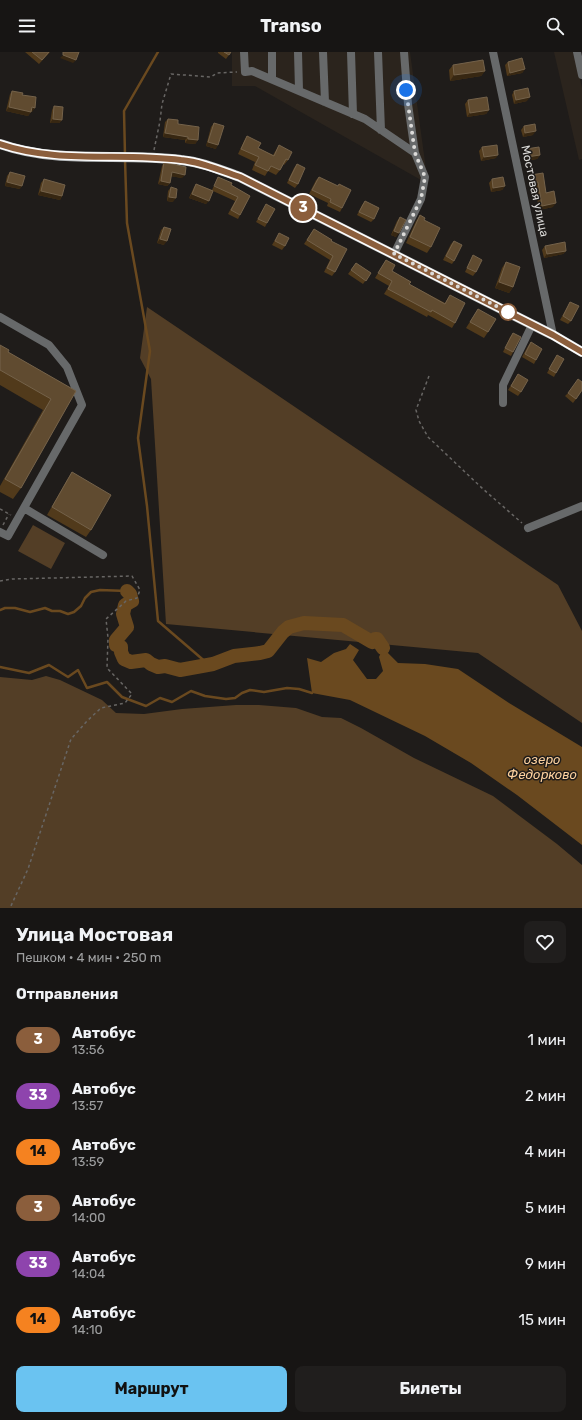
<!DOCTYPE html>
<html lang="ru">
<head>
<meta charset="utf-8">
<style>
	:root { --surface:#171514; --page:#201e1d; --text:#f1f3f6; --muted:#9e9fa0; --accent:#6ac3f1 }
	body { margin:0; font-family:Rubik,sans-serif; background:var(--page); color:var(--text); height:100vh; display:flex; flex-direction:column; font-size:15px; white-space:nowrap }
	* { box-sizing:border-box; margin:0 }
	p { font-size:13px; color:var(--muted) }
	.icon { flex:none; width:22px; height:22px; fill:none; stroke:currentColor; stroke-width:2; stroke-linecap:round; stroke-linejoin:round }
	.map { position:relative; height:856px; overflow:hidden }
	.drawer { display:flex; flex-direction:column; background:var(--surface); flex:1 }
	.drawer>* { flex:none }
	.badge { padding:0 8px; border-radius:13px; font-size:14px; line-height:26px }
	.you { position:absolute; width:20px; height:20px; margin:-10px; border:3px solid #fff; border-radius:50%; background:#1a73e8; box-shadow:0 0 0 6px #1a73e833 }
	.map>.badge { position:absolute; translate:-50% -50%; box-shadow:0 0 0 2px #fff }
	h2 { padding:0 16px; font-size:15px; line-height:36px }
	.round { display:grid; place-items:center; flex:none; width:42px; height:42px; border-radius:8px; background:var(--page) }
	.headline { display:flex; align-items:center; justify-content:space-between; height:68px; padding:0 16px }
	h1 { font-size:19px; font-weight:700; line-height:30px }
	.action { display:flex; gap:8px; margin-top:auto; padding:8px 16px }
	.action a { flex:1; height:46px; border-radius:8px; background:var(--accent); color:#111; font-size:16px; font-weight:700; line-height:46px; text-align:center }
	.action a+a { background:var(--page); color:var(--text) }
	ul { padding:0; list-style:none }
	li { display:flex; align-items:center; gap:12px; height:56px; padding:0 16px }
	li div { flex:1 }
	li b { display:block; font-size:15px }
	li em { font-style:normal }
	li .badge { min-width:44px; font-weight:700; text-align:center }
	header { display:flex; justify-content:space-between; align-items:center; height:52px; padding:0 16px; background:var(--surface); font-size:18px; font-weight:700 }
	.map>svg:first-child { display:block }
	.built { fill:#2b241d }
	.green { fill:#533e26 }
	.water { fill:#6a491f }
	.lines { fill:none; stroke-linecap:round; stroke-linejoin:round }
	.stream { stroke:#6a491f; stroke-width:2.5 }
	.river { stroke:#6a491f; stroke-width:14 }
	.path { stroke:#686664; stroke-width:1.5; stroke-dasharray:3 3; stroke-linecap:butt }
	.minor { stroke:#67696a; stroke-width:8 }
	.major { stroke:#b4b8ba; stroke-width:10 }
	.wall { fill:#513a1b }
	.shaded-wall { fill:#372712 }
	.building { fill:#604b30; stroke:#74624a }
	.line-casing { stroke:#fff; stroke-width:9 }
	.line { stroke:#8b5e3c; stroke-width:6 }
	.walk { stroke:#dcdbd9; stroke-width:4; stroke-dasharray:0 7.2 }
	.stop-dot { fill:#fff; stroke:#8b5e3c; stroke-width:2 }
	.labels { text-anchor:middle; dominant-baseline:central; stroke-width:3; stroke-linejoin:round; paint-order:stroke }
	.street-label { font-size:12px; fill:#dcdbd9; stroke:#1f1c1a }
	.water-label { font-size:13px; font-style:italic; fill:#fdd19e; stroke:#1f1c1a }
</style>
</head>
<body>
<header><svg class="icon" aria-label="menu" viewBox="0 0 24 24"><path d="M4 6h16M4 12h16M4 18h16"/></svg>Transo<svg class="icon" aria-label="search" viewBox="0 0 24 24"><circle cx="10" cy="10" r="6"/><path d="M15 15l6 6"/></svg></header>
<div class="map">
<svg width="582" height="856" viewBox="0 0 582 856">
	<rect width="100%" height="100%" fill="#1f1c1a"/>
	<!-- built -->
	<path class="built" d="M232,0H410L428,132L255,34H232Z
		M554,0H574L582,36V107L579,108Z"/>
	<!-- green -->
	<path class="green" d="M147,255L558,533L582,579V671L478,601L166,572L151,327L140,306Z
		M33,473L65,491L51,517L18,499Z
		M46,624L60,628L102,648L116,661L144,662L182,657L236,653H259L296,656L322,665L341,666L361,676L414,706L493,744L557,792L582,813V856H0V625L32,628Z"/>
	<!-- water -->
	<path class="water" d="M350,592L359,598L353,608L367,627H376L383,619L379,605L383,596L398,611L425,612L458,617L509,651L582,695V793L517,743L471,711L425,684L350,648L312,641L307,606L321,610L334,601L346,597Z"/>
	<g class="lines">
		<!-- stream -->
		<path class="stream" d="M125,103L124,59L158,0
			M125,108L127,171L150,299L138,386L147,454L158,569L208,612
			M0,558L5,556H15L30,560L45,556L52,559H60L68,562L74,560L81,554L85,546L91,540L100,538L127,539
			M0,615L29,621L49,613L68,625L78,618L87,636L107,630L122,645L146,654L160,646L172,650L191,639L205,644L226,647L235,646L242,641L250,638L264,640L287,636L299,637L312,641"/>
		<!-- river -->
		<path class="river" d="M127,539L130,542L132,549L125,553L123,562L127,575L116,588V593L121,595V600L124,607L131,610L146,608L151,612L158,615L165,614L180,618L213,612L234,604L260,601L268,599L283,580L289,575L304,571L343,573L372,590L375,587H377L383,596"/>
		<!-- path -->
		<path class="path" d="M154,98L160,69L162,52L171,22L211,25L217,21L237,20
			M429,324L416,358L419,369L428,385L483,437L522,471
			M0,457L11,463
			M3,473L9,462
			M0,529L12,527L132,524L140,538L137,546L126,549L106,567L108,586L107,616L132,642L125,651L101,656L87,669L71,687L28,817L10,856"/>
		<!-- minor -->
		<path class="minor" d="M244,0L245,20L252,19L365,67L415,101
			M298,0L299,38
			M323,0L325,50
			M351,0L353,62
			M378,0L381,78
			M493,0L553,283
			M577,0L582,23
			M272,27V0
			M394,202L421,147L425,125L415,101L408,52L404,0
			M0,265L49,293L67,315L82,353L8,484L0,480
			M503,351V333L532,273
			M24,456L103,503
			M528,476L582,454"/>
		<!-- major -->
		<path class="major" d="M0,92C59,113 121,100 181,108C202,110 220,118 240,125L553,283L582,300"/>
	</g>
	<!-- wall -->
	<path class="wall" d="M25,0H50L39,12Z
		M218,0H231L226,7L218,1Z
		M508,10L525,17L522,21L507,24L505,13Z
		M453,13L485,19L481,24L450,29L449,18Z
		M12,39L22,43L32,60H31L28,64L6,59L10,42Z
		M514,39L527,49L514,52L512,43Z
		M468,48L489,58L486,62L467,65L465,52Z
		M54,54L62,68L59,71H50L52,58Z
		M168,67L178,72L198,88L195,92L185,91V88L163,85L165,70Z
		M214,71L216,97L206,94L211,75Z
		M524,74L533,83L523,85L521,78Z
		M247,84L258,96L273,103L279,93L288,108L284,113L283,112L280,118L276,123L268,119L265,124L252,118L255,110L238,102L244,89Z
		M482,95L496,106L481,109L479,99Z
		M526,97L540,103L537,107L525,109L523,101Z
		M164,110L182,126L171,124L170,131L167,134L158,132L162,114Z
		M297,112L298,132L295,136L287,131L294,116Z
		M10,120L20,137L5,134L7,124Z
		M531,123L546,141L553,155L539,158L535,134L530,135L529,127Z
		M218,125L231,133L250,144L238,167L228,162L235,149L213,139L206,152L189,146L194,135L196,132L212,138L216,129Z
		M319,125L337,134L342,156L340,160L327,154L328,151L309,142L316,128Z
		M44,127L62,144L60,148L38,143L41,131Z
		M492,127L505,134L502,138L491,140L489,131Z
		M171,135L173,150L167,149L168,139Z
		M365,149L374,167L371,170L357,163L362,153Z
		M266,152L267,171L265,175L256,170Z
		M420,163L424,168L431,195L427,201L406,191L416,169Z
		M400,165L396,185L391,183L397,169Z
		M164,175V193L157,191L161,178Z
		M314,177L331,189L335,220L332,224L324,220L330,208L304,192Z
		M279,181L285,194L282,198L272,193Z
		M454,189V209L452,212L443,208L451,192Z
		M545,194L566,199L563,202L544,206L542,198Z
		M473,203L476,220L473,224L465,220L471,207Z
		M386,208L392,219L409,232L445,251L450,243L455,271L452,276L428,263L427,265L384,242L389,234L375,226Z
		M506,210L513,235L509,241L495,236L502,216Z
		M356,211L371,221L363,232L348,222Z
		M570,250L571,269L568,272L560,268Z
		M478,257L488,280L484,286L466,276Z
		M513,281V300L511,304L503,300L510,285Z
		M531,290L536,308L534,312L522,305L528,294Z
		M0,293L8,300L76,339L21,436L13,447L0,440V434L43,358L0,333Z
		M557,303L556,321L554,325L547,321Z
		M518,322L521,340L518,344L508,338Z
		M582,339L573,351L565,344L568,341Z
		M72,420L91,478L86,485L47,463L67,428Z"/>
	<!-- shaded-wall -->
	<path class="shaded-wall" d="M63,3L76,8L73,11L60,6Z
		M525,17L522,21L507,24L510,21Z
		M485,19L481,24L450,29L454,23Z
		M530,45L527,49L514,52L516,48Z
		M9,55L31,60L28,64L6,59Z
		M32,55L35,56L32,60L29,59Z
		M489,58L486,62L467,65L470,61Z
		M53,67L62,68L59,71H50Z
		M536,79L533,83L523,85L525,81Z
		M165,81L188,85L185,88L163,85Z
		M188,87L198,88L195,92L185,91Z
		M208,90L218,93L216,97L206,94Z
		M498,103L496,106L481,109L484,105Z
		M540,103L537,107L525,109L527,105Z
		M172,120L185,123L182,126L169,124Z
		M161,129L170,131L167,134L158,132Z
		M7,130L22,134L20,137L5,134Z
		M538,130L535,134L530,135L532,131Z
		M505,134L502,138L491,140L493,136Z
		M41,139L62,144L60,148L38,143Z
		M192,142L209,149L206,152L189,146Z
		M169,145L176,146L173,150L167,149Z
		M556,151L553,155L539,158L542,154Z
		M394,179L399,181L396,185L391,183Z
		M160,187L167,189L164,193L157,191Z
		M566,199L563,202L544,206L547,202Z
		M499,230L513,235L509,241L495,236Z"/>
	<!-- building -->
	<path class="building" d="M32,0H49L42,8Z
		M63,0H79L76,8L63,3Z
		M224,0H231L229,3Z
		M522,6L525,17L510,21L508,10Z
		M483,8L485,19L454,23L453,13Z
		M528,36L530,45L516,48L514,39Z
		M12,39L23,41L22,43L36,45L35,56L32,55L31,60L9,55Z
		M487,45L489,58L470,61L468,48Z
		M54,54L63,55L62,68L53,67Z
		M168,67L178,68V72L199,75L198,88L188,87V85L165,81Z
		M214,71L224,74L218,93L208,90Z
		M535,72L536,79L525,81L524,74Z
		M247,84L261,91L258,96L274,104L279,93L292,100L288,108L286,107L280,118L271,114L268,119L255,113L259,105L241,97Z
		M497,93L498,103L484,105L482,95Z
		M539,95L540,103L527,105L526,97Z
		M164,110L186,115L185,123L172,120L170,131L161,129Z
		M297,112L305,116L298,132L289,128Z
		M10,120L25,124L22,134L7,130Z
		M543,121L546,141L554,139L556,151L542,154L538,130L532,131L531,123Z
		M218,125L232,131L231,133L250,144L240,163L231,158L238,145L214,134Z
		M319,125L338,134L339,132L351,138L342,156L330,150L331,147L312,138Z
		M503,125L505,134L493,136L492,127Z
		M44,127L65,133L62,144L41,139Z
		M196,132L213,139L209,149L192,142Z
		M171,135L177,137L176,146L169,145Z
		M365,149L379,156L374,167L359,160Z
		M266,152L275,157L267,171L258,167Z
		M420,163L425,166L424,168L440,176L431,195L410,185Z
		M400,165L406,168L399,181L394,179Z
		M164,175L171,177L167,189L160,187Z
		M314,177L332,188L331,189L347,197L335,220L327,216L333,204L307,188Z
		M279,181L289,186L285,194L275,189Z
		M454,189L462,193L454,209L446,204Z
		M565,190L566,199L547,202L545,194Z
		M473,203L482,208L476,220L467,216Z
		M386,208L395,213L392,219L411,230L409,232L445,252L450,243L465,251L455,271L432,258L431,260L388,237L392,229L378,221Z
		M506,210L520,215L513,235L499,230Z
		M356,211L371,221L366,229L351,218Z
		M570,250L579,254L571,269L563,264Z
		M478,257L496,267L488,280L470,270Z
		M513,281L521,285L513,300L505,296Z
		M531,290L542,297L536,308L525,302Z
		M0,293L9,298L8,300L76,339L21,436L5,427L51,347L0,318Z
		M557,303L564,307L556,321L549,317Z
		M518,322L528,328L521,340L511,334Z
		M578,327L582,330V338L576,347L568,341Z
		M72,420L111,443L91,478L52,455Z"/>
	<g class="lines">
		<!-- line casing -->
		<g class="line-casing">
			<path id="line" d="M0,92C58,112 121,100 181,108C201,110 220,118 240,125L553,283L582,300"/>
		</g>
		<!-- line -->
		<use href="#line" class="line"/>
		<!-- walk -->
		<path class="walk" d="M406,38L415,101L425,125L421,147L394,202L508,260"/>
	</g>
	<!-- markers -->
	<circle class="stop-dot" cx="508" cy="260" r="8"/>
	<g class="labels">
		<!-- street labels -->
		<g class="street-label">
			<text transform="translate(535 139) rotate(78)">Мостовая улица</text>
		</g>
		<!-- water labels -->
		<g class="water-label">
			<text x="542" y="707">озеро<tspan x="542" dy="15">Федорково</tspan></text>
		</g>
	</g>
</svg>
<div class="you" style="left:406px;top:38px"></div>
<b class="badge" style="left:303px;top:156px;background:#8b5e3c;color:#fff">3</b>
</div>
<section class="drawer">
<div class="headline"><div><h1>Улица Мостовая</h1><p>Пешком · 4 мин · 250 m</p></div><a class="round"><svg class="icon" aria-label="heart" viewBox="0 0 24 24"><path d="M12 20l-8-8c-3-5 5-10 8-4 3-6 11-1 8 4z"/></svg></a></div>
<h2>Отправления</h2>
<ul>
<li><span class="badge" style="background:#8b5e3c;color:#fff">3</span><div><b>Автобус</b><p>13:56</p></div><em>1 мин</em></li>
<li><span class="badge" style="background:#8e44ad;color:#fff">33</span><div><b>Автобус</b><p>13:57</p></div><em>2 мин</em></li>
<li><span class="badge" style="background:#f58220;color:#111">14</span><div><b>Автобус</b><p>13:59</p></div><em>4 мин</em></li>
<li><span class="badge" style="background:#8b5e3c;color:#fff">3</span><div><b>Автобус</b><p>14:00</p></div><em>5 мин</em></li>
<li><span class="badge" style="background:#8e44ad;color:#fff">33</span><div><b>Автобус</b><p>14:04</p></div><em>9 мин</em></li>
<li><span class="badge" style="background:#f58220;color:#111">14</span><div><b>Автобус</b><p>14:10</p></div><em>15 мин</em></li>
</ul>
<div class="action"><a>Маршрут</a><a>Билеты</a></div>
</section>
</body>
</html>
